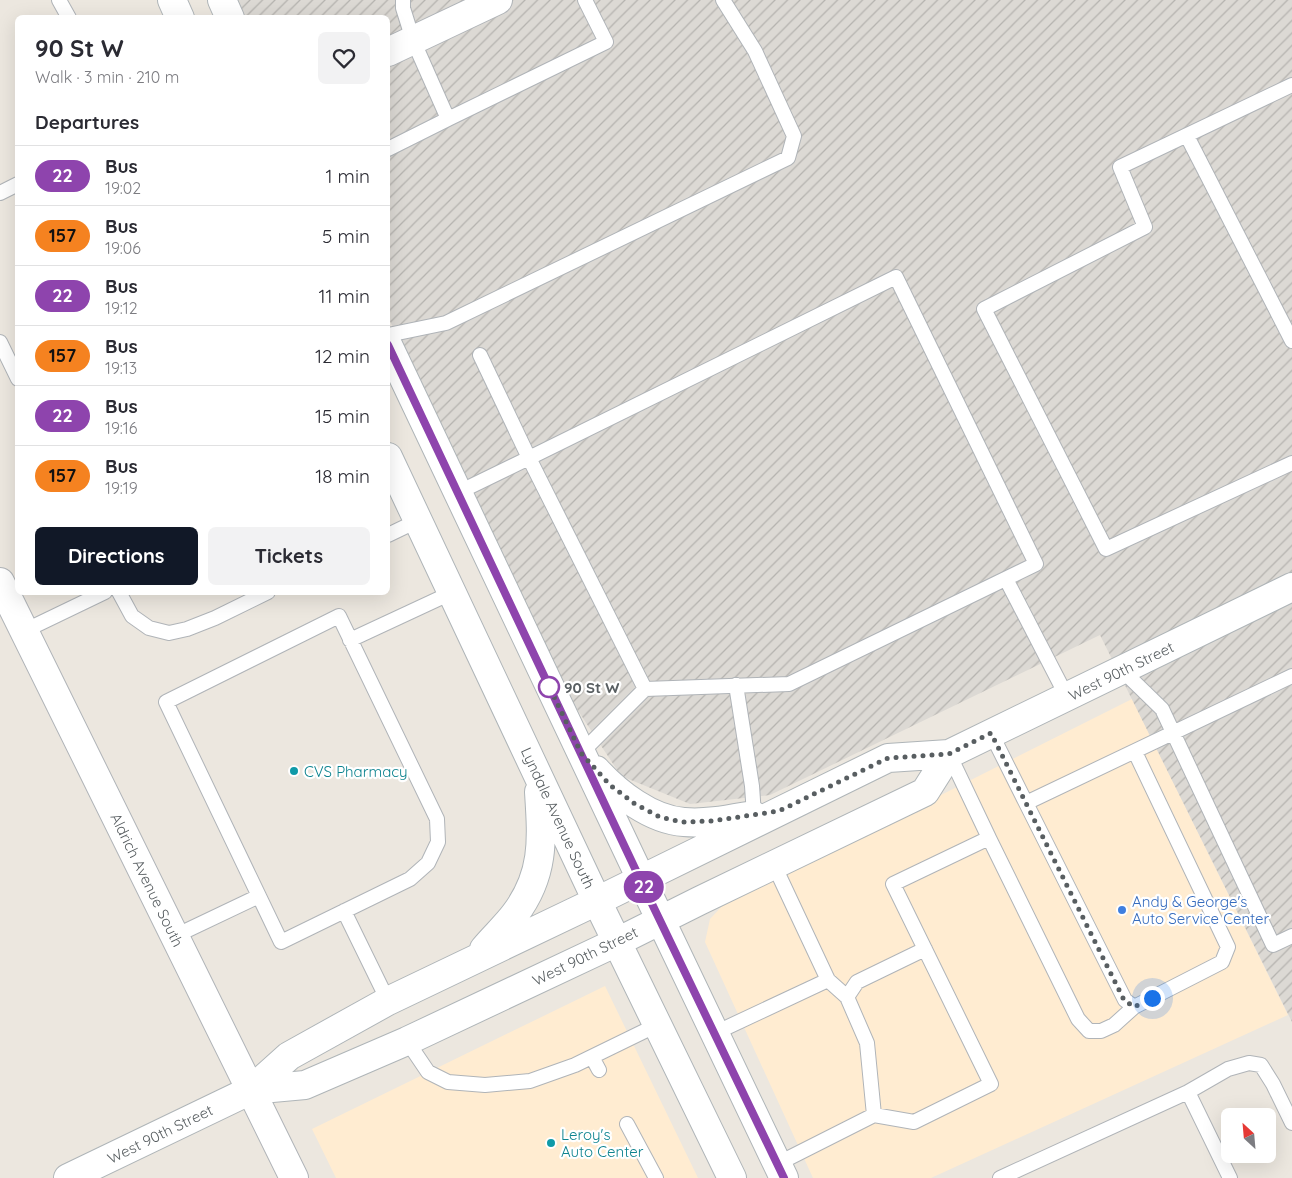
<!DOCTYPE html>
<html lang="en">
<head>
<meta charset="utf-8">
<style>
	:root { --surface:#fff; --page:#f2f2f3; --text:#2b2b33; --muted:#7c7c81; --line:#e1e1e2; --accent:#111827 }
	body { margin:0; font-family:Quicksand,sans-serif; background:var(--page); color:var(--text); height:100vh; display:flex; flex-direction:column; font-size:19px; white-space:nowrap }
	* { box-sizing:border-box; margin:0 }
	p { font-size:16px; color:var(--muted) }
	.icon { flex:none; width:28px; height:28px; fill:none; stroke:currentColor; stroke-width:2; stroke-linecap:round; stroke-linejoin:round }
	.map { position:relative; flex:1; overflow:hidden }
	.sheet { position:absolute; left:15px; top:15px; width:375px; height:580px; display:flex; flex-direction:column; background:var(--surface); border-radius:8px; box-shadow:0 5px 20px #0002 }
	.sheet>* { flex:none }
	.badge { padding:0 10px; border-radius:16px; font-size:18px; line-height:32px }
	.needle { width:32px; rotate:334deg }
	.controls { position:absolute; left:1221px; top:1108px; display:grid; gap:10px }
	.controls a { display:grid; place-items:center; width:55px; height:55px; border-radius:8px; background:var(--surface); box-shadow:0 5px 20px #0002; font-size:25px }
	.you { position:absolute; width:25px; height:25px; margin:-12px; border:4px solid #fff; border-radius:50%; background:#1a73e8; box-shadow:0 0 0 8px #1a73e833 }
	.map>.badge { position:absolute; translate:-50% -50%; box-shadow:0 0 0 2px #fff }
	h2 { padding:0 20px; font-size:19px; line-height:45px }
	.round { display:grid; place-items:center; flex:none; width:52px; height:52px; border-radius:8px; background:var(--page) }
	.overview { display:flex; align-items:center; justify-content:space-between; height:85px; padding:0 20px }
	h1 { font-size:24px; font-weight:700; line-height:38px }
	.cta { display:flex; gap:10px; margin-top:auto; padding:10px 20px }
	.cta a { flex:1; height:58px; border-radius:8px; background:var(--accent); color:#fff; font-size:20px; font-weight:700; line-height:58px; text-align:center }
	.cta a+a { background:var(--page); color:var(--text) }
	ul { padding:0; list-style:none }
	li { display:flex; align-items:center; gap:15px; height:60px; padding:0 20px; border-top:1px solid var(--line) }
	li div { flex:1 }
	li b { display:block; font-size:19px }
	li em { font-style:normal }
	li .badge { min-width:55px; font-weight:700; text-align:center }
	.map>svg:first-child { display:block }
	.commercial { fill:#ffecd1 }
	.industrial { fill:url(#industrial-furrows) }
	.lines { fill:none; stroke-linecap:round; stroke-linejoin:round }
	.lane-casing { stroke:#b0b4b8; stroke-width:16 }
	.street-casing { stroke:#b0b4b8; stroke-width:30 }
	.secondary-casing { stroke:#afb5b8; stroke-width:30 }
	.lane { stroke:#fff; stroke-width:14 }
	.street { stroke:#fff; stroke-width:28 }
	.secondary { stroke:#fff; stroke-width:28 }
	.line-casing { stroke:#fff; stroke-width:11 }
	.line { stroke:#8e44ad; stroke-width:8 }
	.walk { stroke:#585e61; stroke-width:5; stroke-dasharray:0 9 }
	.stop-dot { fill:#fff; stroke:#8e44ad; stroke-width:2.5 }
	.culture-dot { fill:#0f9aa8; stroke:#fff; stroke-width:2 }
	.shop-dot { fill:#3f7fe0; stroke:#fff; stroke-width:2 }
	.labels { text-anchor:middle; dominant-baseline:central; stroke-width:4.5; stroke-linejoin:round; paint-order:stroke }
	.street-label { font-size:15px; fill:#585e61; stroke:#fff }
	.stop-label { font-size:15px; font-weight:bold; fill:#585e61; stroke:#fff; text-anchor:start }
	.culture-label { font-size:15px; fill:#0d838f; stroke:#fff; text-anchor:start }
	.shop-label { font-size:15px; fill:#366cbe; stroke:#fff; text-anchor:start }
</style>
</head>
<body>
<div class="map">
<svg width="1292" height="1178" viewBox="0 0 1292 1178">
	<defs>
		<pattern id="industrial-furrows" width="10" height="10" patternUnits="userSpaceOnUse" patternTransform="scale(1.25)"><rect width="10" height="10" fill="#dcd9d4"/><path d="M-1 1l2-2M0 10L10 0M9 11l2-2" fill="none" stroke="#b5b3af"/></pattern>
	</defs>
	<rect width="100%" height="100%" fill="#ece7df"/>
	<!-- commercial -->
	<path class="commercial" d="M1132,699L1288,1015L931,1178H813L705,942L710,919L724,904Z
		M605,986L698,1178H336L312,1129Z"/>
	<!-- industrial -->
	<path class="industrial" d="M235,0H1292V1022L1100,635L770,795L690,804L621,776L573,703L388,317V18L243,17Z"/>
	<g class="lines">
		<!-- lane casing -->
		<g class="lane-casing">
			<path id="lane" d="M59,0L69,18
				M403,0V8L413,40L448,119L606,42L585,0
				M1292,85L1120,167L1145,227L984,309L1106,549L1292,463
				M1187,136L1292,341
				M388,149L448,119
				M0,193L18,184
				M388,335L446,323L788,158L794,136L755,51L723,0
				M0,342L18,379
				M457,493L529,458L896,277L1036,564L789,684L645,689L529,458L480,355
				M388,535L417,521
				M1006,579L1067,697
				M119,592L132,616L149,628L169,633L187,629L215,618L268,592
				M339,616L437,819L438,842L428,863L410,879L281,942L166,702Z
				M24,631L105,592
				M350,640L451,593
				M1122,670L1162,709L1273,945L1292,936
				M736,685L752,786L754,815
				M991,733L1026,803L1292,676
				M581,753L645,689
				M1026,803L1125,1000L1134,1007L1222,962L1228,947L1135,752
				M989,838L1078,1019L1089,1031H1101L1114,1025L1134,1007
				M344,911L388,1001
				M175,936L259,896
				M828,980L847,997L867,1043L874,1115
				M847,997L857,982L925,949
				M715,1033L828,980L774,865
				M407,1041L428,1072L448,1082L485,1085L530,1081L575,1065L657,1025
				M592,1057L599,1070
				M1188,1092L1228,1069L1249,1063L1261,1065L1273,1084L1292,1123
				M627,1124L656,1178
				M777,1164L874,1115L914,1122L991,1084L893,884L989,838L949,754
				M1000,1178L1188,1092L1230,1178"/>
		</g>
		<!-- street casing -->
		<g class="street-casing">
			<path id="street" d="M388,52L498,0
				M0,582L294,1178"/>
		</g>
		<!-- secondary casing -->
		<g class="secondary-casing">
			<path id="secondary" d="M172,0L180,18
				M222,0L230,18
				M388,345L641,879L784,1178
				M388,457L597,901L732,1178
				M596,770C617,793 651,820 684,822C707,824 730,819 753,815
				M484,949C494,937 506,926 515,914C545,874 542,839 539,792
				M251,1090L305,1085L407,1041L617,942L699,901L925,792L949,754
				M68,1178L251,1090L289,1056L388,1001L597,901L888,758L949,754L1292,587"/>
		</g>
		<!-- lane -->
		<use href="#lane" class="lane"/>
		<!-- street -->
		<use href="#street" class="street"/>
		<!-- secondary -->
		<use href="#secondary" class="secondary"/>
	</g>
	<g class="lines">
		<!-- line casing -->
		<g class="line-casing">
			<path id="line" d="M388,345L640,879L784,1178"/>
		</g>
		<!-- line -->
		<use href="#line" class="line"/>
		<!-- walk -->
		<path class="walk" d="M549,687L548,684L581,753L610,785L635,804L660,817L682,822L712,821L779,811L888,758L949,754L991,733L1124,1000L1134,1007L1152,998"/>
	</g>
	<!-- markers -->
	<circle class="stop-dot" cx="549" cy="687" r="10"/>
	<g class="culture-dot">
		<circle cx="294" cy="771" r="5"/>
		<circle cx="551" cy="1143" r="5"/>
	</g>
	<circle class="shop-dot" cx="1122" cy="910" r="5"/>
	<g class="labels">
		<!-- street labels -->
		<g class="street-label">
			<text transform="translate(1121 671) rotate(-26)">West 90th Street</text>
			<text transform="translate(558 818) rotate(65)">Lyndale Avenue South</text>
			<text transform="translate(147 880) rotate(64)">Aldrich Avenue South</text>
			<text transform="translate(585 956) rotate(-26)">West 90th Street</text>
			<text transform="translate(160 1134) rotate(-26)">West 90th Street</text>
		</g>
		<!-- stop labels -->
		<g class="stop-label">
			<text x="564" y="687">90 St W</text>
		</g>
		<!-- culture labels -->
		<g class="culture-label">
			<text x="304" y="771">CVS Pharmacy</text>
			<text x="561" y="1134">Leroy's<tspan x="561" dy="17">Auto Center</tspan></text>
		</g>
		<!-- shop labels -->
		<g class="shop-label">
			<text x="1132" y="901">Andy &amp; George's<tspan x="1132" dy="17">Auto Service Center</tspan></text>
		</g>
	</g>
</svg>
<div class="controls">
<a><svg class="needle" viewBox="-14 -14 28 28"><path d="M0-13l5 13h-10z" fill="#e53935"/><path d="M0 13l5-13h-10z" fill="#7c7c81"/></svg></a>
</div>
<div class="you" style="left:1152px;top:998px"></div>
<b class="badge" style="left:644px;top:887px;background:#8e44ad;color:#fff">22</b>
<section class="sheet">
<div class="overview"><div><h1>90 St W</h1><p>Walk · 3 min · 210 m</p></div><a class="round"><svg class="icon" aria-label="heart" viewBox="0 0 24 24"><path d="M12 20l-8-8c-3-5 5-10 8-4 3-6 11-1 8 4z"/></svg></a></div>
<h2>Departures</h2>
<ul>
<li><span class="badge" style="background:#8e44ad;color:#fff">22</span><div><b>Bus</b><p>19:02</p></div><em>1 min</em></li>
<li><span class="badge" style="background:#f58220;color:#111">157</span><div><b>Bus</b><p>19:06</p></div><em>5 min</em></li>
<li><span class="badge" style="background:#8e44ad;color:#fff">22</span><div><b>Bus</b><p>19:12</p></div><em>11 min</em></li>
<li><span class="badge" style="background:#f58220;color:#111">157</span><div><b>Bus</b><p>19:13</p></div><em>12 min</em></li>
<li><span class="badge" style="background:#8e44ad;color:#fff">22</span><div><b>Bus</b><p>19:16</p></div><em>15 min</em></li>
<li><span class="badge" style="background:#f58220;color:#111">157</span><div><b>Bus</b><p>19:19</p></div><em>18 min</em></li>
</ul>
<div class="cta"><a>Directions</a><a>Tickets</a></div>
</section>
</div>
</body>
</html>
